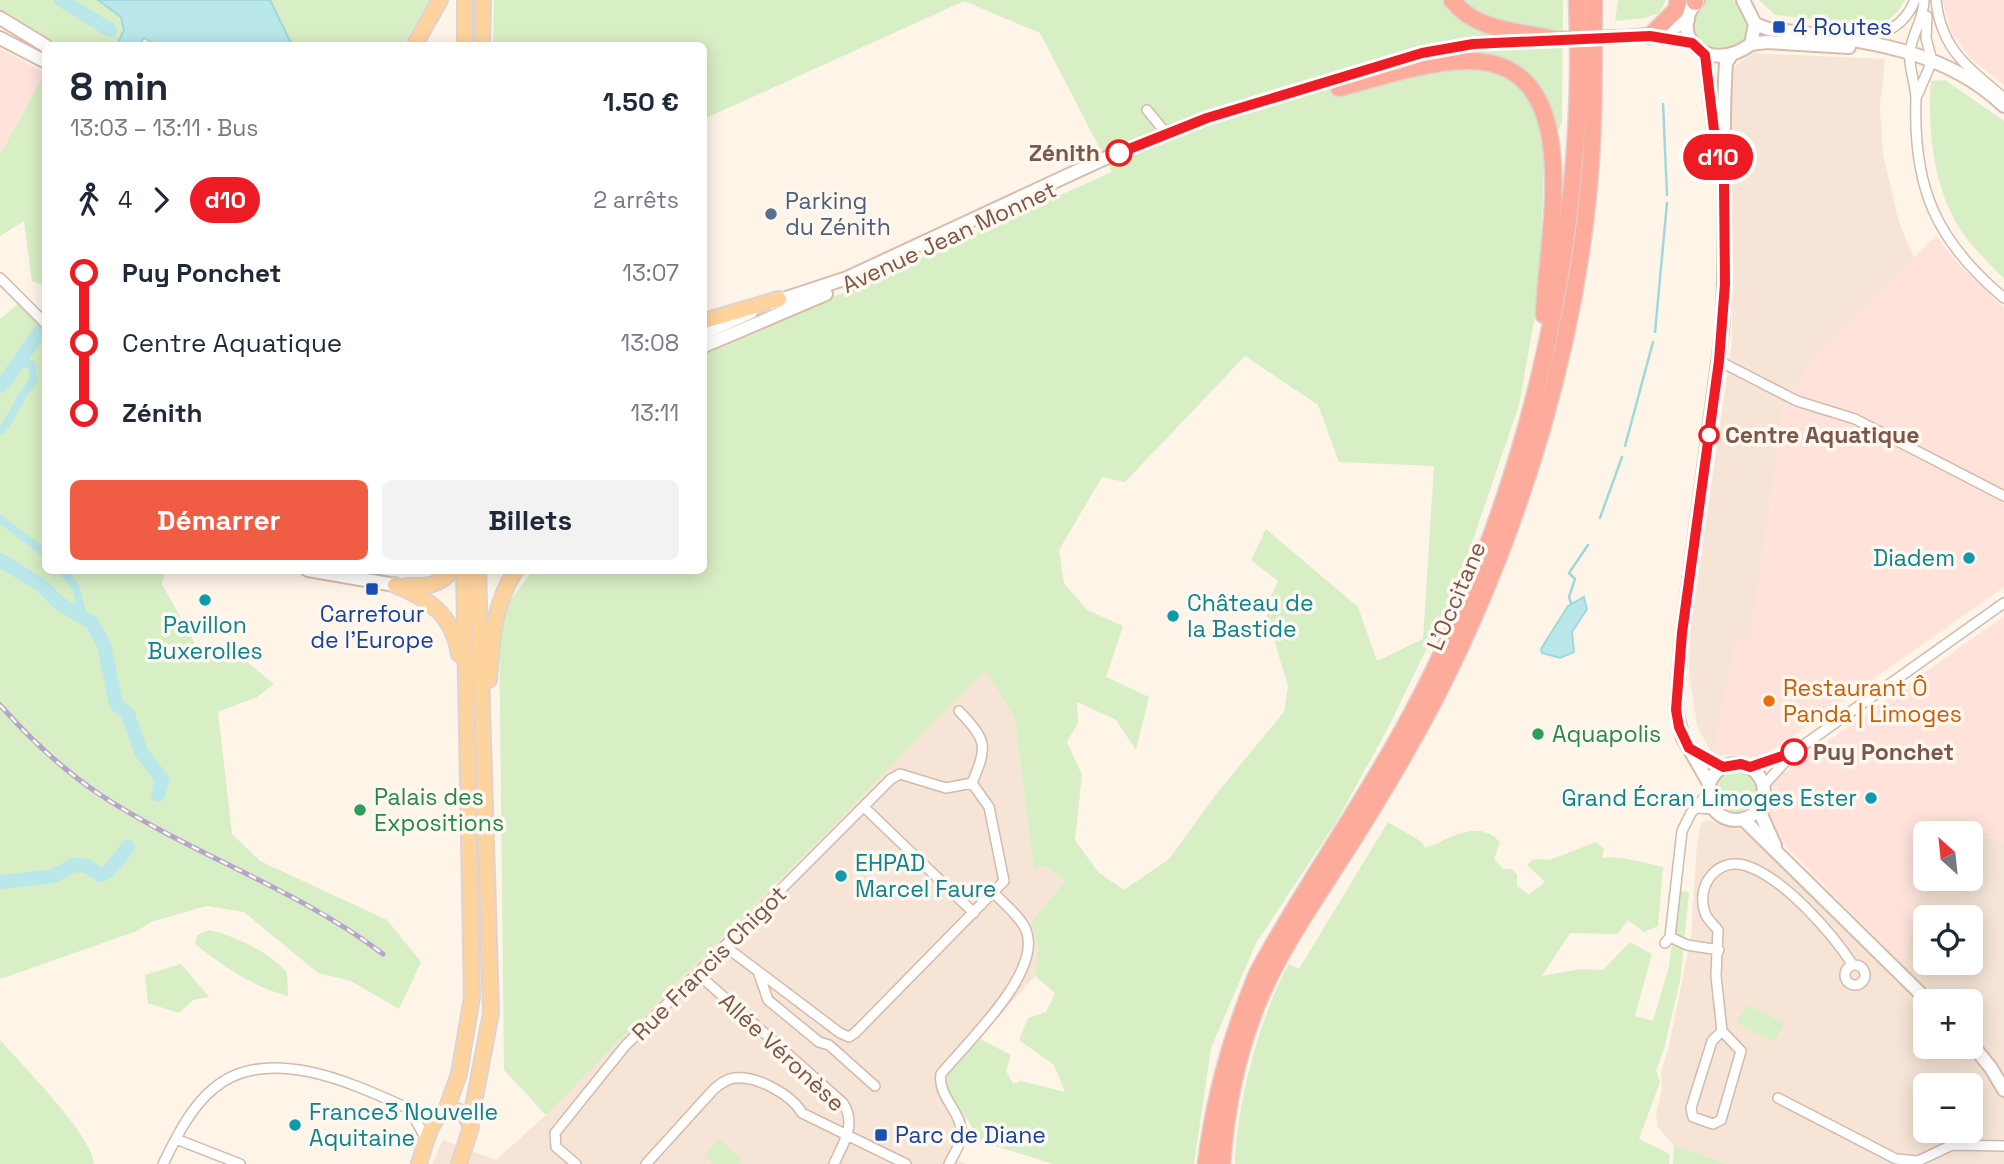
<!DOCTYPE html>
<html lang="fr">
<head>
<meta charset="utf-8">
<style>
	:root { --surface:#fff; --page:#f2f2f3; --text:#1f2937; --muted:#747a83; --accent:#f15d44 }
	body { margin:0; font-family:"Space Grotesk",sans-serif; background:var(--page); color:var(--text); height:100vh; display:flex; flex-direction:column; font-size:26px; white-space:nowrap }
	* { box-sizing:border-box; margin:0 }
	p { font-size:23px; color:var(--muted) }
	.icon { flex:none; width:38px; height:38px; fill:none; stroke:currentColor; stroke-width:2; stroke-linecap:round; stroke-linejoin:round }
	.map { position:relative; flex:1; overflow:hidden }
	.sheet { position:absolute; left:42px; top:42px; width:665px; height:532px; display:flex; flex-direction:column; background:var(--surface); border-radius:10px; box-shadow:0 4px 18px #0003 }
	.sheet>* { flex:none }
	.badge { padding:0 14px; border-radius:23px; font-size:24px; line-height:46px }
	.needle { width:46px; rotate:333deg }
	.buttons { position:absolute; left:1913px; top:821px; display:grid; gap:14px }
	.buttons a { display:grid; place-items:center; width:70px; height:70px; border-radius:10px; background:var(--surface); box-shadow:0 4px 18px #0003; font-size:35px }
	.map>.badge { position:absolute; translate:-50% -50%; box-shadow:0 0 0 4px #fff }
	.legs { display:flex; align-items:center; gap:10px; height:77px; padding:0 28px; font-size:23px }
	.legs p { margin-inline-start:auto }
	.summary { display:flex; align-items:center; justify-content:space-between; height:119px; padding:0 28px }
	h1 { font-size:38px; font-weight:800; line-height:52px }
	.button { display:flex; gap:14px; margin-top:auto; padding:14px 28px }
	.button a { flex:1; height:80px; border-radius:10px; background:var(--accent); color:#fff; font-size:28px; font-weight:800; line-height:80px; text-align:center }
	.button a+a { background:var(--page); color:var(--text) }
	ul { padding:0 28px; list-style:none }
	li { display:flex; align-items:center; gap:24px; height:70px; font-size:26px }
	li i { display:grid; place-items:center; width:10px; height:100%; margin:0 9px; background:currentColor }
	li i::after { content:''; width:18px; height:18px; margin:-9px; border:5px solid; border-radius:50%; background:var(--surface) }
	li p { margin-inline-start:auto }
	li:first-child i { background:linear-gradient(#0000 50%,currentColor 0) }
	li:last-child i { background:linear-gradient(currentColor 50%,#0000 0) }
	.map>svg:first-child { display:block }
	.residential { fill:#f6e5d6; fill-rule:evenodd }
	.commercial { fill:#ffe3db }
	.green { fill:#d8eec5; fill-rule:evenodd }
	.water { fill:#bae7ea; stroke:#9fd8dd; stroke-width:2 }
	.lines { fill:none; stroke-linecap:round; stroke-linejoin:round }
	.stream { stroke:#9fd8dd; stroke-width:2.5 }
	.canal { stroke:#bae7ea; stroke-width:8 }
	.river { stroke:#bae7ea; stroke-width:14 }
	.street-casing { stroke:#d2baac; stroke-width:12 }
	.secondary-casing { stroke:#d8bcab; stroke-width:16 }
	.primary-casing { stroke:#ddd3d0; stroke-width:18 }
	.highway-casing { stroke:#ddd3d0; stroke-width:19 }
	.street { stroke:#fff; stroke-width:9 }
	.secondary { stroke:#fff; stroke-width:12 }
	.primary { stroke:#ffd39e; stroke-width:14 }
	.highway { stroke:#fdac9b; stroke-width:16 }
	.rail-casing { stroke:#b6a4ca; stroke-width:5 }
	.rail { stroke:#fff8f0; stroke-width:2.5; stroke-dasharray:8; stroke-linecap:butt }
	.secondary-bridge-casing { stroke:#d8bcab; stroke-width:16; stroke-linecap:butt }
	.secondary-bridge { stroke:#fff; stroke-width:12 }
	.line-1-casing { stroke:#fff; stroke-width:16 }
	.line-1 { stroke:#ed1c24; stroke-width:10 }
	.transit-dot { fill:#1a4fb4; stroke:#fff8f0; stroke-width:2.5 }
	.stop-1-dot { fill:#fff; stroke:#ed1c24; stroke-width:3.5 }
	.service-dot { fill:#5c6f8a; stroke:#fff8f0; stroke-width:2.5 }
	.culture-dot { fill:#0f9aa8; stroke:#fff8f0; stroke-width:2.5 }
	.food-dot { fill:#e8710a; stroke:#fff8f0; stroke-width:2.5 }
	.leisure-dot { fill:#2e9e5b; stroke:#fff8f0; stroke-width:2.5 }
	.labels { text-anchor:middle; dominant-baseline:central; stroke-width:7; stroke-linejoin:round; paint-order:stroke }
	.transit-label { font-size:23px; fill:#164399; stroke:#fff8f0; text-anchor:start }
	.stop-label { font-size:23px; font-weight:bold; fill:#7b5749; stroke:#fff8f0; text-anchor:start }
	.service-label { font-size:23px; fill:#4e5e75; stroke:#fff8f0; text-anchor:start }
	.street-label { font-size:23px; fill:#7b5749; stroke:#fff8f0 }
	.culture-label { font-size:23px; fill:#0d838f; stroke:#fff8f0; text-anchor:start }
	.food-label { font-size:23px; fill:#c56008; stroke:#fff8f0; text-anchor:start }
	.leisure-label { font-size:23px; fill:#27864d; stroke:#fff8f0; text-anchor:start }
</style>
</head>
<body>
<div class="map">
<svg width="2004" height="1164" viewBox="0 0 2004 1164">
	<rect width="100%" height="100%" fill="#fef4e8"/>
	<!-- residential -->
	<path class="residential" d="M1752,53L1885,59L1880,105L1883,154L1899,222L1915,260L1818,352L1783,408L1751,642L1738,634L1713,755L1697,726L1689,670L1691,627L1732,341L1729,71Z
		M986,669L1015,719L1034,869L1043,865L1065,881L1031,922L1038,946L1035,976L950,1072L945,1086L967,1118L964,1143L955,1159L967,1164H432L443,1140L496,1160L546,1115Z
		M1708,820L1744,831L1899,984L1924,868L1925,878H1970L1971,834L2004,842V1164H1729L1674,1146L1658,1127L1656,1113L1662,1089L1661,1073L1669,1046L1691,937L1697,843L1701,823ZM1925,917H1970V962H1925ZM1925,1001H1970V1046H1925ZM1925,1085H1970V1130H1925Z"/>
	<!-- commercial -->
	<path class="commercial" d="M2004,0V85L1970,58L1950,30L1942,0Z
		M0,49L45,73L0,154Z
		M1936,236L1959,265L2004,308V587L1764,756L1753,759L1745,755H1713L1738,633L1751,641L1783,408L1818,352Z
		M2004,616V842L1970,833H1925V868L1904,966L1778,839L1767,813L1773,784L1780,775Z"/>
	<!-- green -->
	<path class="green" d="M1692 25a28 28 0 1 1 56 0a28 28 0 1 1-56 0Z
		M0,0H98L121,17L124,30L117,45H59L0,10Z
		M270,0H431L403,45L292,46Z
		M494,0H1563L1562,122L1544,166L1539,294L1519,405L1457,586L1388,728L1335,824L1256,943L1211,1048L1194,1164H1053L979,1141L967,1118L944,1086L950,1072L980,1039L1011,1055L1006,1071L1013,1084L1021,1081L1065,1092L1054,1065L1019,1040L1028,1018L1046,1012L1055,993L1035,976L1038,946L1031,922L1065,881L1043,865L1034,870L1015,719L986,670L546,1115L504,1070L499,615L532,571L704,570V355L1112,172L1040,33L964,1L704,119V46H493ZM1245,356L1318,405L1339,462L1434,466L1423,639L1377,661L1358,607L1266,529L1251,560L1278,581L1265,610L1288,686L1284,712L1217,793L1169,859L1124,890L1098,872L1075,840L1082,775L1067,742L1078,723L1077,702L1116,720L1136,750L1149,697L1106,677L1123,626L1087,610L1064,583L1059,550L1102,477L1125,482Z
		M1618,0H1666L1659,13L1644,18L1615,21Z
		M1759,0H1905L1898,11L1881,27L1775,15Z
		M45,73H46L45,286L32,281L24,221L0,236V154Z
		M1945,80L2004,121V279C1992,266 1978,253 1967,239C1934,196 1927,133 1931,81Z
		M21,301L45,325L46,570L165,571L162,584L195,644L241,657L274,684L257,697L218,712L232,834L260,861L387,920L421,962L399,1009L351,981L318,973L244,912L206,906L151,922L137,931L0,979V319Z
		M1715 792a21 21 0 1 1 42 0a21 21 0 1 1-42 0Z
		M1388,822L1422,842L1425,848C1451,838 1478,818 1500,842L1494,859L1503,869H1511L1517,874V886L1529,895L1545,882L1527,865L1533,859L1550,860L1596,842L1604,849L1602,858C1622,855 1642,863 1663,867L1658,926L1644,932L1628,920L1618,934L1570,933L1542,976L1581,969L1603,970L1630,942L1652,954L1635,1016L1653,1021L1669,966L1679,891L1689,892L1680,981L1664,1049L1656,1070L1660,1082L1639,1139L1670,1154L1669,1164H1235C1236,1105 1260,1015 1289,964L1299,969Z
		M210,930C237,937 267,951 287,972L288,996C253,987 223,966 195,944L197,935Z
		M181,964L209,997L193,1000L179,1013L148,1003L145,975Z
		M1747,1005L1784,1024L1774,1042L1737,1023Z
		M0,1040C21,1064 93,1136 94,1164H0Z
		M719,1139L742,1160L739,1164H714L704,1155Z
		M1674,1146L1729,1164H1673Z"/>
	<!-- water -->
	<path class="water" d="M98,0H270L292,45H156L144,38L139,45H117L124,30L121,17Z
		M1584,597L1587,609L1572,632L1574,652L1560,658L1542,653L1541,649L1568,606Z"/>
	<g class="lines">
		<!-- stream -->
		<path class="stream" d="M1663,104L1667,195
			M1655,332L1667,203
			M1625,446L1653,342
			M1600,518L1622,457
			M1571,603L1569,597L1575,579L1569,573L1588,545"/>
		<!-- canal -->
		<path class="canal" d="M0,431C16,416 18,395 34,380L31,364L22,363
			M0,519L46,554
			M62,570L76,588L83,617"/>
		<!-- river -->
		<path class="river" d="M61,0L110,30
			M0,386C19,366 28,345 46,325
			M0,560L41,585L59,603L92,623L104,645L116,704L128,714L141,752L162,779L158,795
			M0,882L53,876L74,865L87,866L100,875L108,872L128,847"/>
		<!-- street casing -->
		<g class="street-casing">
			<path id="street" d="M1924,0C1924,19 1912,33 1910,52C1908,67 1916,84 1916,100C1913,188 1936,241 2004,298
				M1936,0C1941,50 1969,68 2004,98
				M1860,38C1886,35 1905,25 1915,0
				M1917,96L1932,61L1926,38L1927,16
				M1147,110L1166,133
				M0,278L46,324
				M1719,361L1797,401L1855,419L2004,496
				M1750,767L1792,752
				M1764,785L1794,752L2004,603
				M865,808L974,913
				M1696,808L1714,809
				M1670,937L1687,945L1719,950
				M1665,943L1670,937L1682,831L1691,813L1708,793
				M726,947L840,1033L849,1037L855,1033L1004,881L989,807L972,783
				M1845 975a10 10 0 1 1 20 0a10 10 0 1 1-20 0Z
				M698,974L843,1103C857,1125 843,1143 834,1164
				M759,974L768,1000L819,1042L829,1045L875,1086
				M1722,1031L1716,976L1718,930C1714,925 1707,919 1705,913C1695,884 1719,856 1747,866C1785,879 1831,932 1853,965
				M1722,1031L1741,1051L1721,1120L1713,1124L1693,1117L1691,1108L1712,1041Z
				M1778,1098L1896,1159L1918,1161L1952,1145L2004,1146
				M410,1110L426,1139
				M176,1139L240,1164
				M163,1164C176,1138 190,1108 213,1089C266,1043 352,1083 405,1107C415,1112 425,1113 435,1118
				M576,1164L556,1147L555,1133L625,1046L891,779L900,774L946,788L972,783C988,745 987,741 959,711
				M646,1164L714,1089C720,1084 726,1079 734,1078C756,1075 792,1095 802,1113L906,1164
				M949,1164C953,1156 959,1147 961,1138C965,1113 937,1098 941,1074C967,1042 1043,972 1026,930C1020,916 1005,905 994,893"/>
		</g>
		<!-- secondary casing -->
		<g class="secondary-casing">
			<path id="secondary" d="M1698,0C1666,34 1707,77 1751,44L1755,24L1743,0
				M0,18L46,46
				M1755,24L1768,29C1851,39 1941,45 2004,106
				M1654,36L1692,43
				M1620,37C1646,36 1666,34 1688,20
				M0,38L46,62
				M1751,44L1766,42L1849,47
				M1705,55L1716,148
				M771,303L847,278L1101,160L1207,118L1422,53L1473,44L1533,40
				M704,333L751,312
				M704,346L826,294
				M308,570L395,585
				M1689,748L1723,767
				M1708 792a28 28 0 1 1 56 0a28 28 0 1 1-56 0Z
				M1709,783L1683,738L1676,710L1682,633L1722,332C1728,242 1720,152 1726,63L1730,57
				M1759,810L1775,846
				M1744,820L1928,1001
				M1970,1042L1991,1068L2004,1090"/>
		</g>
		<!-- primary casing -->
		<g class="primary-casing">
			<path id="primary" d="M414,46L440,0
				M465,46V0
				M482,46L483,0
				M704,321L779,299
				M395,585C429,599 453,615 459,654
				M407,586C426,586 439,587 452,570
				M489,680C492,640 493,605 516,570
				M446,1110L459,1074L472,997L464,570
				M470,1123L491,1013L478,570
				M419,1164C425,1147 432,1103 457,1111C465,1114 468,1120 471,1127L459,1164"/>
		</g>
		<!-- highway casing -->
		<g class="highway-casing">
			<path id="highway" d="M1452,0C1476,31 1517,31 1554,39
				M1695,0V2
				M1650,36L1676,10L1678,0
				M1339,88C1379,78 1423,62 1465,61C1591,58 1546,237 1544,315
				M1206,1164C1214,1097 1231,1037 1257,974C1304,886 1364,804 1411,715C1526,500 1588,244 1577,0
				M1222,1164C1226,1108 1237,1053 1259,1000C1279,952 1309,909 1337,865C1372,811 1405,756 1435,699C1521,531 1582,332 1592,144C1594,96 1594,48 1594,0"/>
		</g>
		<!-- street -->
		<use href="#street" class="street"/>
		<!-- secondary -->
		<use href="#secondary" class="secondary"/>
		<!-- primary -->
		<use href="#primary" class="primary"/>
		<!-- highway -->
		<use href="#highway" class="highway"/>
		<!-- rail casing -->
		<g class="rail-casing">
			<path id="rail" d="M0,705C30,739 62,769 99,794C190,854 296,888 383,954"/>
		</g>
		<!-- rail -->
		<use href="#rail" class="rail"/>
		<!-- secondary-bridge casing -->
		<g class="secondary-bridge-casing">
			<path id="secondary-bridge" d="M1554,39L1620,37"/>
		</g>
		<!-- secondary-bridge -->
		<use href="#secondary-bridge" class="secondary-bridge"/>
	</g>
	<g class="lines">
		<!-- line-1 casing -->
		<g class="line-1-casing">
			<path id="line-1" d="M1119,153L1207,118L1422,53L1473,44L1650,36L1692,43L1705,55L1716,147L1724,184L1725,284L1719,361L1682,633L1676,710L1679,727L1689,748L1723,767L1741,764L1750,767L1794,752"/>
		</g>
		<!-- line-1 -->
		<use href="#line-1" class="line-1"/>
	</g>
	<!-- markers -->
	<g class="transit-dot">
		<rect x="1772" y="20" width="14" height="14" rx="3.5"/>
		<rect x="365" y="582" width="14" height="14" rx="3.5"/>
		<rect x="874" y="1128" width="14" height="14" rx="3.5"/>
	</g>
	<g class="stop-1-dot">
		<circle cx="1119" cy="153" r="12"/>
		<circle cx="1709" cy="435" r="9"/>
		<circle cx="1794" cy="752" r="12"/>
	</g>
	<circle class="service-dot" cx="771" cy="214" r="7"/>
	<g class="culture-dot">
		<circle cx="1969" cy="558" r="7"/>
		<circle cx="205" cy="600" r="7"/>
		<circle cx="1173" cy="616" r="7"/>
		<circle cx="1871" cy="798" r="7"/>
		<circle cx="841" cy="876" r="7"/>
		<circle cx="295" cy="1125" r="7"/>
	</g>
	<circle class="food-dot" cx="1769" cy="701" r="7"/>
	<g class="leisure-dot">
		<circle cx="1538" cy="734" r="7"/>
		<circle cx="360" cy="810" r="7"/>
	</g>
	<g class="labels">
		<!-- transit labels -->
		<g class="transit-label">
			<text x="1793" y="27">4 Routes</text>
			<text x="372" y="614" text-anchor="middle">Carrefour<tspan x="372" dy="26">de l'Europe</tspan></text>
			<text x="895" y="1135">Parc de Diane</text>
		</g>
		<!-- stop labels -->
		<g class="stop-label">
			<text x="1100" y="153" text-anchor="end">Zénith</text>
			<text x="1725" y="435">Centre Aquatique</text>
			<text x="1813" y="752">Puy Ponchet</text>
		</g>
		<!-- service labels -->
		<g class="service-label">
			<text x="785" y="201">Parking<tspan x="785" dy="26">du Zénith</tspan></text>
		</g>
		<!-- street labels -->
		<g class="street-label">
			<text transform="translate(949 237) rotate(-25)">Avenue Jean Monnet</text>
			<text transform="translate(1456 596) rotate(-67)">L'Occitane</text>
			<text transform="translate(709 963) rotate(-45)">Rue Francis Chigot</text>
			<text transform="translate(782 1052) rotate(43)">Allée Véronèse</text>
		</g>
		<!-- culture labels -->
		<g class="culture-label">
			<text x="1955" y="558" text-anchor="end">Diadem</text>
			<text x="1187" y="603">Château de<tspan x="1187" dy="26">la Bastide</tspan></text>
			<text x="205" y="625" text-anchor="middle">Pavillon<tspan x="205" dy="26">Buxerolles</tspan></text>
			<text x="1857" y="798" text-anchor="end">Grand Écran Limoges Ester</text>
			<text x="855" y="863">EHPAD<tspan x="855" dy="26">Marcel Faure</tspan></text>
			<text x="309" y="1112">France3 Nouvelle<tspan x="309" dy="26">Aquitaine</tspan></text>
		</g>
		<!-- food labels -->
		<g class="food-label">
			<text x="1783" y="688">Restaurant Ô<tspan x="1783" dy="26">Panda | Limoges</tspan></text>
		</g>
		<!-- leisure labels -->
		<g class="leisure-label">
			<text x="1552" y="734">Aquapolis</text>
			<text x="374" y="797">Palais des<tspan x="374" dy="26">Expositions</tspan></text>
		</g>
	</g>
</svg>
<div class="buttons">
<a><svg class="needle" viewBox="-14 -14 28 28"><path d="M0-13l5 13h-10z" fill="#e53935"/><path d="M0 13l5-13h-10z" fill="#747a83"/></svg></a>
<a><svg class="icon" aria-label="locate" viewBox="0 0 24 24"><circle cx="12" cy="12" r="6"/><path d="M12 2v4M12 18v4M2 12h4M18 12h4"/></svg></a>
<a>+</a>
<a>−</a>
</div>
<b class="badge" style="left:1718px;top:157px;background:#ed1c24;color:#fff">d10</b>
<section class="sheet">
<div class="summary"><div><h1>8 min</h1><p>13:03 – 13:11 · Bus</p></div><b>1.50 €</b></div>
<div class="legs"><svg class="icon" aria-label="walk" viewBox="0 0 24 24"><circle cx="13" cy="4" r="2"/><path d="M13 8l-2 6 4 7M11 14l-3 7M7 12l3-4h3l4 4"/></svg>4<svg class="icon" aria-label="forward" viewBox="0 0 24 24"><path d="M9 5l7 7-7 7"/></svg><b class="badge" style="background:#ed1c24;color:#fff">d10</b><p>2 arrêts</p></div>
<ul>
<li><i style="color:#ed1c24"></i><b>Puy Ponchet</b><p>13:07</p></li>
<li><i style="color:#ed1c24"></i><span>Centre Aquatique</span><p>13:08</p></li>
<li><i style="color:#ed1c24"></i><b>Zénith</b><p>13:11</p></li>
</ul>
<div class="button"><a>Démarrer</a><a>Billets</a></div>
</section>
</div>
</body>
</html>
